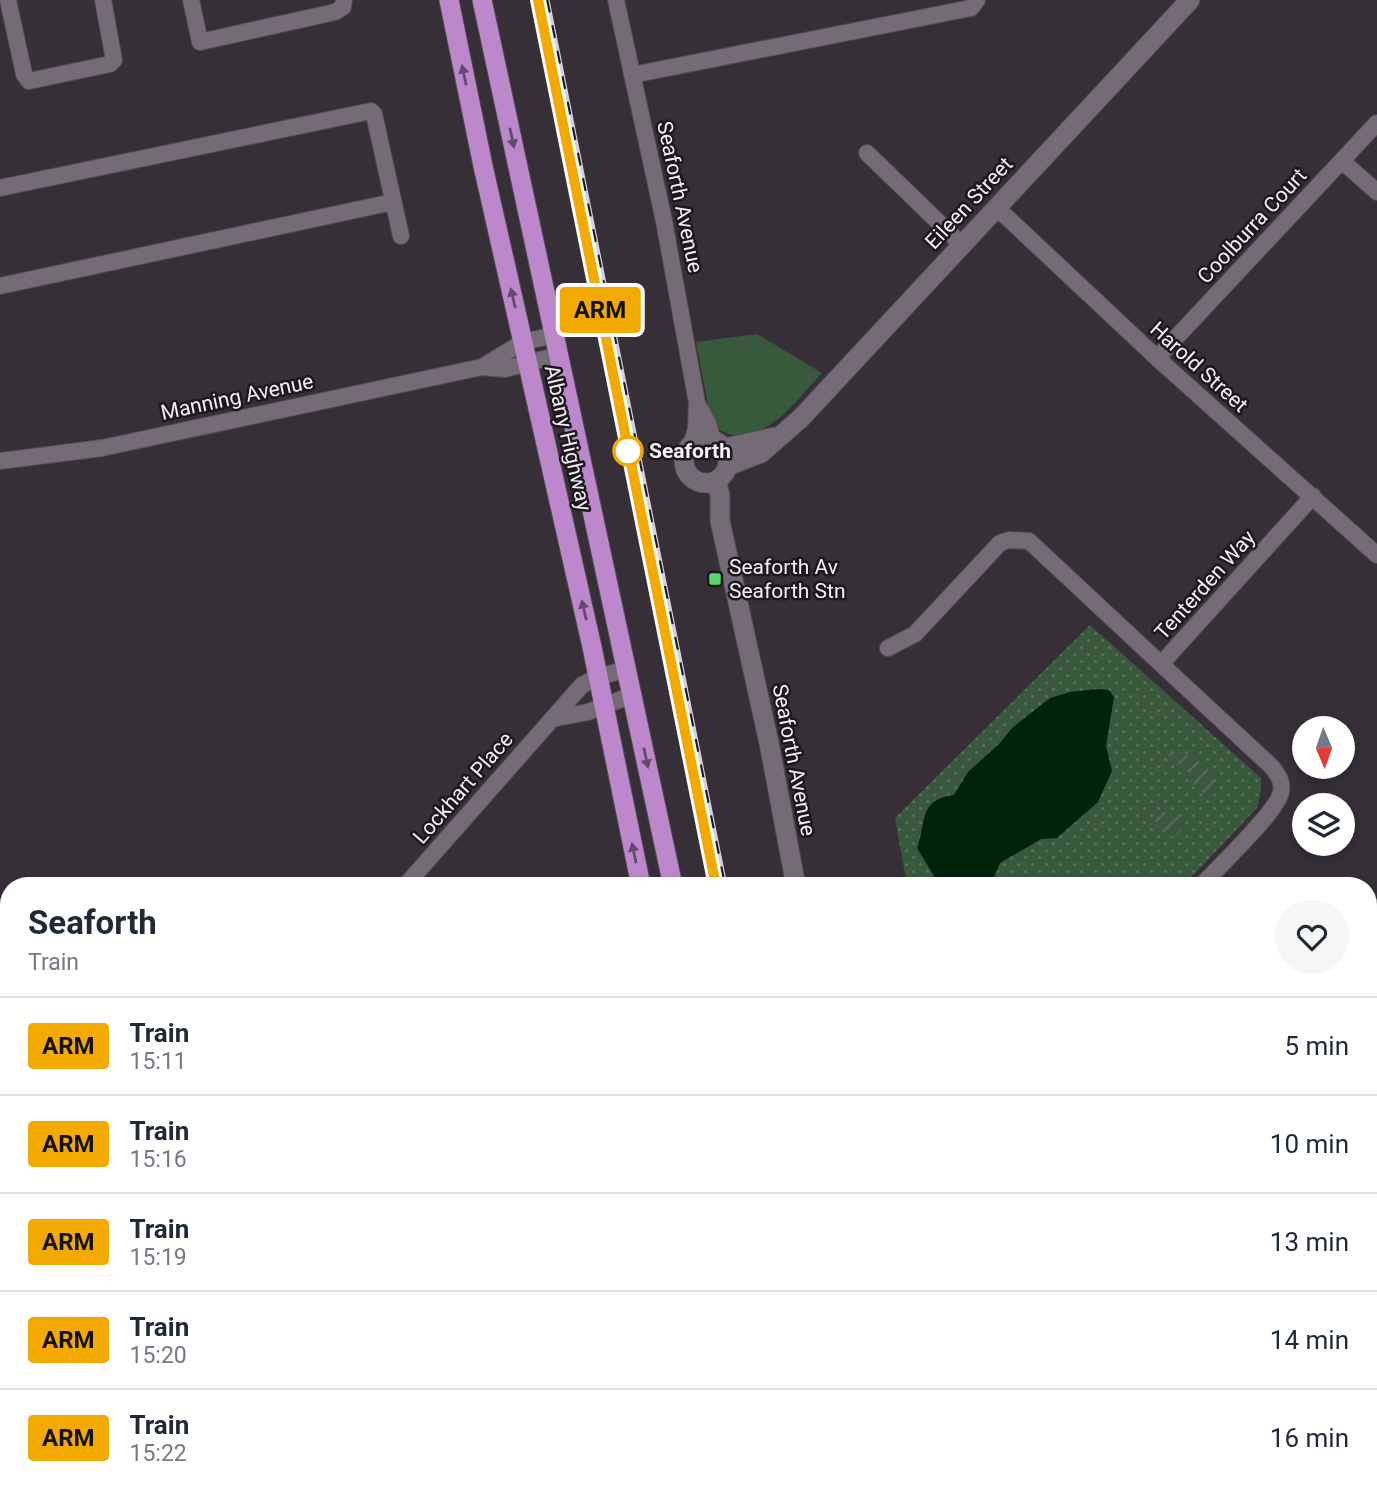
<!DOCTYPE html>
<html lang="en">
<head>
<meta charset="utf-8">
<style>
	:root { --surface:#fff; --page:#f6f6f7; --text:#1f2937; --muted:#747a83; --line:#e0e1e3 }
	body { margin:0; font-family:Roboto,sans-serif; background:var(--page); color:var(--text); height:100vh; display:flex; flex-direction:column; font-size:26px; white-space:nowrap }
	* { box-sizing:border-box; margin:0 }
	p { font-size:23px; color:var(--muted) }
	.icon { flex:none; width:38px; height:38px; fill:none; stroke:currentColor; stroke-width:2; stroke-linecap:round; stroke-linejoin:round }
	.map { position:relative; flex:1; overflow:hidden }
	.drawer { position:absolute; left:0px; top:877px; width:1377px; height:625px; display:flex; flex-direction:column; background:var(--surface); border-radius:28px 28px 0 0; box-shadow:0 4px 10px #0003 }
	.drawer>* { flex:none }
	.badge { padding:0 14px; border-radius:5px; font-size:24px; line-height:46px }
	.needle { width:46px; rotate:178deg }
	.tools { position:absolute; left:1292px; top:716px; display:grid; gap:14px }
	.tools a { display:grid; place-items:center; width:63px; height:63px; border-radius:50%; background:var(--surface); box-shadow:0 4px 10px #0003; font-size:35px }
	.map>.badge { position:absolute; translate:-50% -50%; box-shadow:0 0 0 4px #fff }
	.round { display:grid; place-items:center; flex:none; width:74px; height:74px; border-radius:37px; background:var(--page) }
	.head { display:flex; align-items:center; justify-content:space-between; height:119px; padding:0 28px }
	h1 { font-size:33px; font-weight:700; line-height:52px }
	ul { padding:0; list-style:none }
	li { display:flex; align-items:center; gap:21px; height:98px; padding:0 28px; border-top:2px solid var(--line) }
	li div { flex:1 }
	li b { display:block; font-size:26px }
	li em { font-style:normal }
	li .badge { min-width:77px; font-weight:700; text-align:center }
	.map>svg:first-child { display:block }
	.grass { fill:#39593d }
	.forest { fill:url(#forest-firs) }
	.park { fill:url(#park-dots) }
	.garden { fill:url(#garden-furrows) }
	.water { fill:#03220a }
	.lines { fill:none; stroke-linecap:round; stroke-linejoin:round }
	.river { stroke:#03220a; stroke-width:28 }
	.minor-casing { stroke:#524b54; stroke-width:18 }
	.tertiary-casing { stroke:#524b54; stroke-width:21 }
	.trunk-casing { stroke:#524b54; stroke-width:21 }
	.minor { stroke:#746b76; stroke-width:16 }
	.tertiary { stroke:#746b76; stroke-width:19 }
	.trunk { stroke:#bc88cb; stroke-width:19 }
	.rail-casing { stroke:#d6d0d8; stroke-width:7 }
	.rail { stroke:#1c181d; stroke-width:4.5; stroke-dasharray:13; stroke-linecap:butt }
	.oneway { fill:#644a6b }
	.line-casing { stroke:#fff; stroke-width:16 }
	.line { stroke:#f2a900; stroke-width:10 }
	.stop-dot { fill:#fff; stroke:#f2a900; stroke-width:3.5 }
	.poi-dot { fill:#55d671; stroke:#1c181d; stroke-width:2.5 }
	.labels { text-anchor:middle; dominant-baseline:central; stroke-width:5; stroke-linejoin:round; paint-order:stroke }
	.street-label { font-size:21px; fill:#f5f0f7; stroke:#1c181d }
	.stop-label { font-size:21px; font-weight:bold; fill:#f5f0f7; stroke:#1c181d; text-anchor:start }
	.poi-label { font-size:21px; fill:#f5f0f7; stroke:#1c181d; text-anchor:start }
</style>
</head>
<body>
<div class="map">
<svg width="1377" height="1500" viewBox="0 0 1377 1500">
	<defs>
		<pattern id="forest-firs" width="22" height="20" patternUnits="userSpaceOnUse" patternTransform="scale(1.75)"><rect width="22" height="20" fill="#39593d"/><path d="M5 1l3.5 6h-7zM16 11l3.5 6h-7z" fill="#56715a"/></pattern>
		<pattern id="park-dots" width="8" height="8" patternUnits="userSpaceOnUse" patternTransform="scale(1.75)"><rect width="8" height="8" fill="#39593d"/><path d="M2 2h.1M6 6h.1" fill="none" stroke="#56715a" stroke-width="1.8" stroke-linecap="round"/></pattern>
		<pattern id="garden-furrows" width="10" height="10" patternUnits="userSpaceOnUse" patternTransform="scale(1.75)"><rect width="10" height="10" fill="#39593d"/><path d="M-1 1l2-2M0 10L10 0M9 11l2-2" fill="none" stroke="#56715a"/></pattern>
	</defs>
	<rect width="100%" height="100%" fill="#362f38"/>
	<!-- grass -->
	<path class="grass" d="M757,334L822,373C799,397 771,439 733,435C726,434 718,429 712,426L696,342Z
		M481,1493H590L593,1500H476Z"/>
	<!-- forest -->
	<path class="forest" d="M0,1142L9,1145V1334L0,1331Z
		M95,1493H293L292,1500H93Z"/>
	<!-- park -->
	<path class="park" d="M1090,625L1261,778V791L1257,808L1184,885H907L895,818Z"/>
	<!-- garden -->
	<path class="garden" d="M1166,753C1174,753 1182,753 1190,756C1204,762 1227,782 1206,794L1193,787L1194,782L1191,774Z
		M1161,812C1172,812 1178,815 1184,825L1180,833L1173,837C1162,834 1159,828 1154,818Z"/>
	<!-- water -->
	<path class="water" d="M1098,689L1109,690L1114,697L1106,746L1112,771L1098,802L1057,838L1041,839L1000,863L991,885H932L934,876L917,848C927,821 918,800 954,795L968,772L999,744L1012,728L1050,698L1070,692Z"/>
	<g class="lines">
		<!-- river -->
		<path class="river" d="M0,1250L9,1252
			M134,1500L136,1493"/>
		<!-- minor casing -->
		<g class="minor-casing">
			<path id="minor" d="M8,0L24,74L29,81L110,64L114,60L103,0
				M191,0L200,42L335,12L343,7L344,0
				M616,0L664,221L697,403L696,429L691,445
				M632,75L971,8L977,0
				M867,153L961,244
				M1342,161L1377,192
				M0,188L371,111L374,114L401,236
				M996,207L1157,358L1377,555
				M0,286L393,202
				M1157,358L1377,123
				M482,367L523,342L555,335
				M697,403L708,423L712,439
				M0,461L102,448L482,367L505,369L559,355
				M888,648L915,634L1000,543L1009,540L1029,541L1161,664
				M552,719L588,712L632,695
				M405,886L582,685L598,677L627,669
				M1201,886C1217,868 1278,811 1281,792C1283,781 1278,775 1272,767L1161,664L1313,496
				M1368,1054L1377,1045
				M429,1500L434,1493
				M452,1500L458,1493
				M758,1500L775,1493"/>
		</g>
		<!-- tertiary casing -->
		<g class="tertiary-casing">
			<path id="tertiary" d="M684 461a22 22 0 1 1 44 0a22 22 0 1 1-44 0Z
				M725,448L775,437
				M728,466L761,453L801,418L1190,0
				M716,481L720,495V521L769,743L796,886
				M1306,1493L1315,1500"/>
		</g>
		<!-- trunk casing -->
		<g class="trunk-casing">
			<path id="trunk" d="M449,0L483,166L592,647L641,886
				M482,0L673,886
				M837,1493L840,1500
				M871,1493L874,1500"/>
		</g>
		<!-- minor -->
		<use href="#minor" class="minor"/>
		<!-- tertiary -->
		<use href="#tertiary" class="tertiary"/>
		<!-- trunk -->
		<use href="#trunk" class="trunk"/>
		<!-- rail casing -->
		<g class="rail-casing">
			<path id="rail" d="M546,0L724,886
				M939,1493L944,1500"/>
		</g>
		<!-- rail -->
		<use href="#rail" class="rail"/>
	</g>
	<!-- one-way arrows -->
	<defs><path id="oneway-solid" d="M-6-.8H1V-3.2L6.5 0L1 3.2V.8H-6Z" transform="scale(1.75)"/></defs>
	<g class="oneway">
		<use href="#oneway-solid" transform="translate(464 75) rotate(-102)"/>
		<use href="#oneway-solid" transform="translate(512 138) rotate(78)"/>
		<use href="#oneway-solid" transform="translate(513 298) rotate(-103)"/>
		<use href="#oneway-solid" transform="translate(584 610) rotate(-103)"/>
		<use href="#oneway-solid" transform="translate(646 758) rotate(78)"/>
		<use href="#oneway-solid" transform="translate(634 853) rotate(-102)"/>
	</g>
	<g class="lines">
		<!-- line casing -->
		<g class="line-casing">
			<path id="line" d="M538,0L716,886"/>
		</g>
		<!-- line -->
		<use href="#line" class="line"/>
	</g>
	<!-- markers -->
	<circle class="stop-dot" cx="628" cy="451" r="14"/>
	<rect class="poi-dot" x="708" y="572" width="14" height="14" rx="3.5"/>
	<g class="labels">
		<!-- street labels -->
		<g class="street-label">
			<text transform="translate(680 197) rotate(78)">Seaforth Avenue</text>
			<text transform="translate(969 203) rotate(-47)">Eileen Street</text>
			<text transform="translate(1252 226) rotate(-47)">Coolburra Court</text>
			<text transform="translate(1199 367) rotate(42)">Harold Street</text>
			<text transform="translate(237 397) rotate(-12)">Manning Avenue</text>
			<text transform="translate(568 438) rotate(77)">Albany Highway</text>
			<text transform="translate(1205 585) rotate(-48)">Tenterden Way</text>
			<text transform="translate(794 760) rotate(79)">Seaforth Avenue</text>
			<text transform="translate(463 788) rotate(-49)">Lockhart Place</text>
		</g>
		<!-- stop labels -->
		<g class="stop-label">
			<text x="649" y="451">Seaforth</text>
		</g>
		<!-- poi labels -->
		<g class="poi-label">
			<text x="729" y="567">Seaforth Av<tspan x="729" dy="24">Seaforth Stn</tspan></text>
		</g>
	</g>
</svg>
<div class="tools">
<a><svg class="needle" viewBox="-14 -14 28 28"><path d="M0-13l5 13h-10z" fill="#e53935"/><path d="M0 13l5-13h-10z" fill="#747a83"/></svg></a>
<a><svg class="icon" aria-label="layers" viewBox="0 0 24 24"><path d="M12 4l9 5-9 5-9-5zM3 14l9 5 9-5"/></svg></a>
</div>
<b class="badge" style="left:600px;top:310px;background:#f2a900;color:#111">ARM</b>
<section class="drawer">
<div class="head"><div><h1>Seaforth</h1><p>Train</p></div><a class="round"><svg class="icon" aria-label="heart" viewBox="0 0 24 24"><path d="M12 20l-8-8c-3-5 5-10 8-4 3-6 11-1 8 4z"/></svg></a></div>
<ul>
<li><span class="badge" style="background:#f2a900;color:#111">ARM</span><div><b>Train</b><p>15:11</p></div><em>5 min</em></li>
<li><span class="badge" style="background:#f2a900;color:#111">ARM</span><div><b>Train</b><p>15:16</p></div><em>10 min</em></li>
<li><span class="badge" style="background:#f2a900;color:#111">ARM</span><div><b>Train</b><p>15:19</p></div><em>13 min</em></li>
<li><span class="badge" style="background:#f2a900;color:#111">ARM</span><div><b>Train</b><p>15:20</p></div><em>14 min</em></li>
<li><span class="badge" style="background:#f2a900;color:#111">ARM</span><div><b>Train</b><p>15:22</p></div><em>16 min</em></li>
</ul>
</section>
</div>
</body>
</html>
